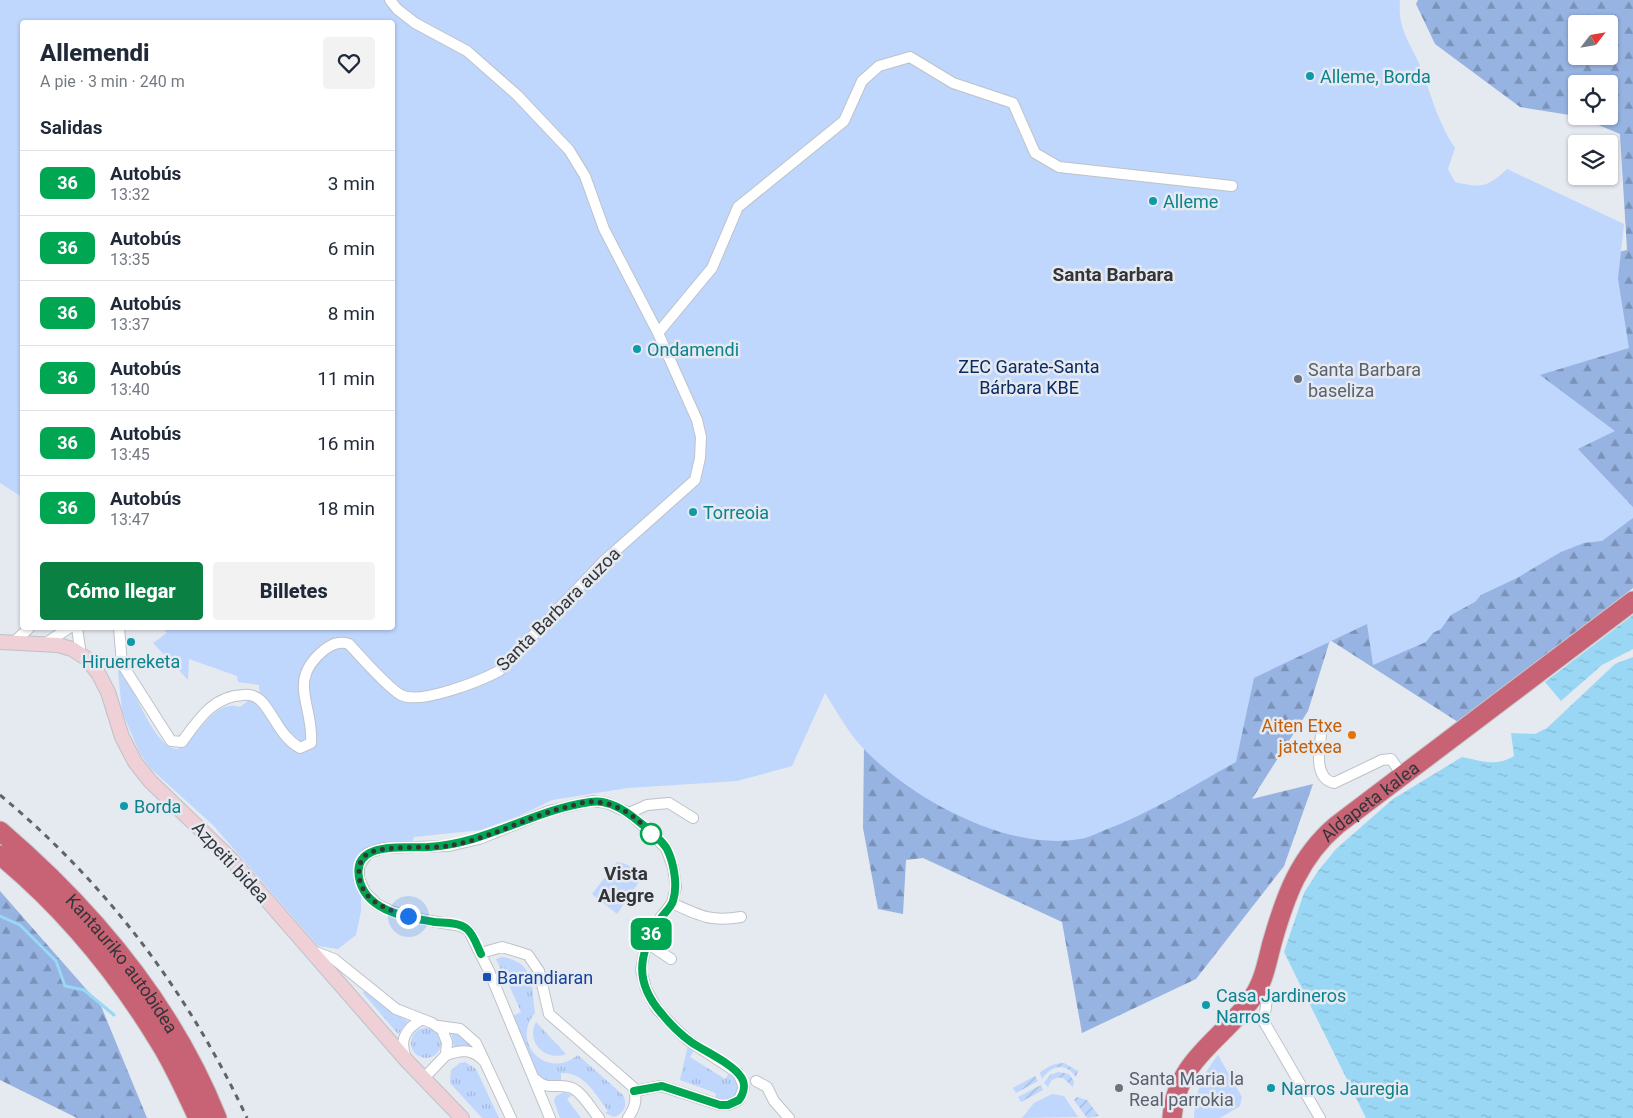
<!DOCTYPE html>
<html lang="es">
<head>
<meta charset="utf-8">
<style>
	:root { --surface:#fff; --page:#f2f2f3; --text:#1f2937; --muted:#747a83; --line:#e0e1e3; --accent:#0b8043 }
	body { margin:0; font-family:Roboto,sans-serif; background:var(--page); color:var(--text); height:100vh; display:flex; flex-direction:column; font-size:19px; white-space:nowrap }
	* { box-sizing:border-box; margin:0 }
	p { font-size:16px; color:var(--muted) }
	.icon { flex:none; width:28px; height:28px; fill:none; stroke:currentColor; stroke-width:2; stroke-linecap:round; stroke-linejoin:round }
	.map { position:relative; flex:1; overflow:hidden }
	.drawer { position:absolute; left:20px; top:20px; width:375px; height:610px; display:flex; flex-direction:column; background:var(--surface); border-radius:5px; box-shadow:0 1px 4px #0004 }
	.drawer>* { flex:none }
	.badge { padding:0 10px; border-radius:8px; font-size:18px; line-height:32px }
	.needle { width:32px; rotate:59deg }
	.buttons { position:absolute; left:1568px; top:15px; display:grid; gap:10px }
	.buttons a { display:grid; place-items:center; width:50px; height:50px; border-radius:5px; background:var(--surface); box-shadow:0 1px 4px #0004; font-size:25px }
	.you { position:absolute; width:25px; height:25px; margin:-12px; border:4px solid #fff; border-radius:50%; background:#1a73e8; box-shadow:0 0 0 8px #1a73e833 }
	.map>.badge { position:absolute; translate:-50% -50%; box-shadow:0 0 0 2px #fff }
	h2 { padding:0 20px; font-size:19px; line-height:45px }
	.round { display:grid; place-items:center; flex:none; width:52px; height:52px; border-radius:5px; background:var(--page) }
	.overview { display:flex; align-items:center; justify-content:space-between; height:85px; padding:0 20px }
	h1 { font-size:24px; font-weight:800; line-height:38px }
	.primary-button { display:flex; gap:10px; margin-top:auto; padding:10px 20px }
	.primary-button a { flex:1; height:58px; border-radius:5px; background:var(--accent); color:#fff; font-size:20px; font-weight:800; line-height:58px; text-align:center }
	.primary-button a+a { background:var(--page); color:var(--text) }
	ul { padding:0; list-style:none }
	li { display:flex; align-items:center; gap:15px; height:65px; padding:0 20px; border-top:1px solid var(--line) }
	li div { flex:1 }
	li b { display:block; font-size:19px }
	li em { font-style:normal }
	li .badge { min-width:55px; font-weight:700; text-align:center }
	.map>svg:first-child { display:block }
	.grass { fill:url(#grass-tufts) }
	.forest { fill:url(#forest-firs); fill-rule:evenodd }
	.park { fill:#bfd6fd }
	.garden { fill:url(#garden-furrows) }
	.water { fill:url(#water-ripples) }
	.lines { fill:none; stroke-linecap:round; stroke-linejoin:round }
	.stream { stroke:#99d7f4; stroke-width:3 }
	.street-casing { stroke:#bec2c8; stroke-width:12 }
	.secondary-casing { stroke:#bec2c8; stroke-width:16 }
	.highway-casing { stroke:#c6c6c7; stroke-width:21 }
	.street { stroke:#fff; stroke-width:10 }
	.secondary { stroke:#eed0d6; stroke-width:14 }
	.highway { stroke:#c86376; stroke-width:19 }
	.rail { stroke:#616367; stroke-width:3; stroke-dasharray:6 6; stroke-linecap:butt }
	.line-casing { stroke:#fff; stroke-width:11 }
	.line { stroke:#00a651; stroke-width:8 }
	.walk { stroke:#343538; stroke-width:5; stroke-dasharray:0 9 }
	.culture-dot { fill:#0f9aa8; stroke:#e5e9f0; stroke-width:2 }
	.worship-dot { fill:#6b7280; stroke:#e5e9f0; stroke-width:2 }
	.food-dot { fill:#e8710a; stroke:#e5e9f0; stroke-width:2 }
	.stop-dot { fill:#fff; stroke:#00a651; stroke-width:2.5 }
	.transit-dot { fill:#1a4fb4; stroke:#e5e9f0; stroke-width:2 }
	.labels { text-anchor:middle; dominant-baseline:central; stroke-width:5; stroke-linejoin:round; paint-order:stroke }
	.culture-label { font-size:18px; fill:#0d838f; stroke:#e5e9f0; text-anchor:start }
	.park-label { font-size:18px; fill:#0b2c63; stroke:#e5e9f0 }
	.worship-label { font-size:18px; fill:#5b616d; stroke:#e5e9f0; text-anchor:start }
	.street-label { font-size:18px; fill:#343538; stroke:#e5e9f0 }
	.food-label { font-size:18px; fill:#c56008; stroke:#e5e9f0; text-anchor:end }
	.transit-label { font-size:18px; fill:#164399; stroke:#e5e9f0; text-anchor:start }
	.neighbourhood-label { font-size:19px; font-weight:bold; fill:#343538; stroke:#e5e9f0 }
</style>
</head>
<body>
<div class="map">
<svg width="1633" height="1118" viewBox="0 0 1633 1118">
	<defs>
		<pattern id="grass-tufts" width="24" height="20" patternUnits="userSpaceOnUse" patternTransform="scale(1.25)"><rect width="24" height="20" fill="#bfd6fd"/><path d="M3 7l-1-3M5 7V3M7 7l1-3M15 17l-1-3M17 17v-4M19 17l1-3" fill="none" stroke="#a5b8da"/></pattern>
		<pattern id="forest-firs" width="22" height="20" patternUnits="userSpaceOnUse" patternTransform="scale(1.25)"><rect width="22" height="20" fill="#96b3e2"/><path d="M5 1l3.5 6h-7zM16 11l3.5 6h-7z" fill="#7b92b8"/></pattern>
		<pattern id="garden-furrows" width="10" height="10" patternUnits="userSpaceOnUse" patternTransform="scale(1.25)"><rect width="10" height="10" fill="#bfd6fd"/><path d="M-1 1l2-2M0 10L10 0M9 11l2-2" fill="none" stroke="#a5b8da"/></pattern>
		<pattern id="water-ripples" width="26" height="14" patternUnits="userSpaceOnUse" patternTransform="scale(1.25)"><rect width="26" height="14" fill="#99d7f4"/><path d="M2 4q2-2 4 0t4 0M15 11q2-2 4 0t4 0" fill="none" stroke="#84b9d2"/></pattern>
	</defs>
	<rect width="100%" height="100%" fill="#e5e9f0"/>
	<!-- grass -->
	<path class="grass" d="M502,957C536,963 531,985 535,1013C510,1042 546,1081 578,1055L623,1095C628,1106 624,1113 614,1117L605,1113L608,1111C595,1094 585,1072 561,1073V1081L546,1082L538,1075L513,1016L521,1012L505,976L497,979L493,972L500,968L496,959Z
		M364,991L392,1012L408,1021L398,1034L363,993Z
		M536,1022L566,1054C547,1062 525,1043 536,1022Z
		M411 1043a15 15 0 1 1 30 0a15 15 0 1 1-30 0Z
		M451,1031L460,1035L472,1045L454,1047Z
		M688,1045L694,1050L690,1057L725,1079L730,1072L735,1076L739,1086C736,1100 728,1100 715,1100L716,1093L680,1080Z
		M465,1062L476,1069L499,1118H482L450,1083L451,1070L460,1063Z"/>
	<!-- forest -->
	<path class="forest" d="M1418,0H1633V588L1458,722L1330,640L1308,711L1252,799L1313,784L1284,866L1196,979L1082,1033L1062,922L923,858L906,860L903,914L878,909L863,828L864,747L1471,286L1627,250L1620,134L1577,116H1609V84H1576V116L1520,107L1435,44L1416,4ZM1576,24H1609V56H1576Z
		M0,891L101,1006L147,1118H77L0,1080Z"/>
	<!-- park -->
	<path class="park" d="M0,0H1400C1397,32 1413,45 1423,73C1432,99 1439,124 1455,148L1448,169L1455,182C1481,188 1487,188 1507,169L1624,224L1618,279L1629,348L1540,375L1615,431L1578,449L1633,507V518L1602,541L1584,543L1561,552L1517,578L1481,595L1475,602L1451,615L1441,629L1433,633L1426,642L1373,665L1367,624L1254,678L1236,762C1193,786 1151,813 1105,830C1097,833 1089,838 1080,839C1007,852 909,798 861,746C847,731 836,710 825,693L792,766L737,781L628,788L552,800L521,815L481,830L414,837L411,846L367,849L357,857L355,876L361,897V911L356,935L338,949L318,946L213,825L151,769L139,752L122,711L117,662C131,680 154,749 177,749C199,740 211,698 240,707L249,700L260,696L259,685L238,682L237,676L189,659L188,680L153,643L167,633L162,628H392V22H22V497L0,483Z
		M617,862C631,864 634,869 639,882L617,914L592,894Z
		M1218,1055L1242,1097L1240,1106L1220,1118H1194C1195,1093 1202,1075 1218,1055Z
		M564,1092L572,1095L567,1099L581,1118H560L554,1101L556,1096Z
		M1052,1094L1064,1096L1078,1117L1022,1118L1034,1103Z"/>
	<!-- garden -->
	<path class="garden" d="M1064,1063L1078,1071L1076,1077C1065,1062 1052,1065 1042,1079L1040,1073C1047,1067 1054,1063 1064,1063Z
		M1058,1072L1069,1074L1074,1081L1073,1087L1063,1078C1055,1077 1051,1079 1048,1087L1044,1083L1050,1075Z
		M1035,1076L1038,1081L1016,1093L1013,1088Z
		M1041,1085L1043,1090L1021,1102L1018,1097Z
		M1077,1097L1087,1100L1099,1116L1087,1118L1074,1100Z"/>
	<!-- water -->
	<path class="water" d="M1633,615V649L1602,665L1561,701L1545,682Z
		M1633,657V1118H1366L1284,952L1304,893L1318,871L1336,849L1393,799L1462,757C1482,761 1496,767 1514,756L1511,733L1535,734L1547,728L1615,664Z"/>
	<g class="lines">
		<!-- stream -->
		<path class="stream" d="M0,916L20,925L56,961L65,986L84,990L114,1015"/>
		<!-- street casing -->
		<g class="street-casing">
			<path id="street" d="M658,333L712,268L738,207L844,121L862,81L879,66L910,57L953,83L1013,103L1035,153L1059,167L1232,186
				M77,628L81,655
				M119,628L122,664L171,741L182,742C198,720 213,696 243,695C251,694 258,697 263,703C276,719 281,737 300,748L311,743C314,705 286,681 324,650C332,644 339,641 349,644C360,656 388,688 401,695C420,705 480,681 499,671L604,561L695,480L700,458L701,437L697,420L658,333L604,229L585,176L569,150L517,95L467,51L415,23L397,9L390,0
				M14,642L29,628
				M46,643L69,628
				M1321,735C1319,752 1314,778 1334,783L1382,760L1391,759L1403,776
				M629,813L647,805L669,803L693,818
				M672,903C700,916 711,922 741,917
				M647,943L671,959
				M313,951L334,959L396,1009L432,1023L442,1030L447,1042L446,1055L423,1079
				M481,953L502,947L528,955L539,971L549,1014L633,1087C638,1099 635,1107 628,1118
				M1267,998L1264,1022L1320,1118
				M438,1026L460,1029L476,1043L511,1118
				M446,1055C462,1049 473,1049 485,1062
				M406,1058C399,1040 405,1029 421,1020
				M535,1079C547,1092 559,1082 572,1088C583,1093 591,1109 599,1118
				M756,1081L767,1087L774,1101L789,1118
				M550,1118L489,971L469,931L461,926L425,920L391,911L377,904L365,892L359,878V866L368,853L384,848L449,846L479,839L549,811L592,801L607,803L629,813L666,848L673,867L676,887L672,903L661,917L645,949L641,970L646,989L657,1009L676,1029L689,1041L738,1073L744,1087L739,1100L728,1105H720L661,1086L635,1091"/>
		</g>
		<!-- secondary casing -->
		<g class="secondary-casing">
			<path id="secondary" d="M0,642L58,645L72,649L86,658L98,673L108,692L122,737L135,762L150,781L231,859L407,1061L462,1118"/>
		</g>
		<!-- highway casing -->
		<g class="highway-casing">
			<g id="highway">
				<path id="s1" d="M0,831C91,909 172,1005 217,1118"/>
				<path d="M0,855C64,908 117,972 160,1043C175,1067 186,1093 198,1118"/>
				<path id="s2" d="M1172,1118C1176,1059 1223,1040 1253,997C1264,981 1267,962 1272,943C1285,897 1299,857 1337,825L1633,601"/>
			</g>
		</g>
		<!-- street -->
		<use href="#street" class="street"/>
		<!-- secondary -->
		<use href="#secondary" class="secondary"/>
		<!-- highway -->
		<use href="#highway" class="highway"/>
		<!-- rail -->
		<path class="rail" d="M0,795C107,884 188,992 247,1118"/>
	</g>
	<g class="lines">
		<!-- line casing -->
		<g class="line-casing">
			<path id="line" d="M481,954C477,946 474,935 467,929C459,922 445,923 435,922C409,918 369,912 360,882C348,839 405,849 429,847C488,843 533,810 590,802C607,799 625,810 638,821C647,828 661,839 667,849C674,863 678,886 673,901C671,908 663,914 659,921C638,955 634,982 662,1014C670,1024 680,1034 691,1042C704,1051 733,1064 741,1077C746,1084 744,1093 739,1100L728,1105H720L662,1086L634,1091"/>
		</g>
		<!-- line -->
		<use href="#line" class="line"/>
		<!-- walk -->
		<path class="walk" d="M408,916C385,909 359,900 359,872C359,865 361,859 366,855C379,844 429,849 448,846C491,839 529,815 571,806C578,804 586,801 593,802C616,802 638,817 651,834"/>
	</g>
	<!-- markers -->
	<g class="culture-dot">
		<circle cx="1310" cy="76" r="5"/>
		<circle cx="1153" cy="201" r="5"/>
		<circle cx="637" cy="349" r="5"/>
		<circle cx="693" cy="512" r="5"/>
		<circle cx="131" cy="642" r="5"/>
		<circle cx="124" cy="806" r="5"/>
		<circle cx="1206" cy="1005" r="5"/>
		<circle cx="1271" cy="1088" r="5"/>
	</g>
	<g class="worship-dot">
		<circle cx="1298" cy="379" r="5"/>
		<circle cx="1119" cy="1088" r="5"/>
	</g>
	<circle class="food-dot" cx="1352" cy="735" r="5"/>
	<circle class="stop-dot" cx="651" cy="834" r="10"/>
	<rect class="transit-dot" x="482" y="972" width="10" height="10" rx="2.5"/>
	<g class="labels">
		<!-- culture labels -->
		<g class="culture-label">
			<text x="1320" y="76">Alleme, Borda</text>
			<text x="1163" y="201">Alleme</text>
			<text x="647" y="349">Ondamendi</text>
			<text x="703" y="512">Torreoia</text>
			<text x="131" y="661" text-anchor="middle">Hiruerreketa</text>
			<text x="134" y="806">Borda</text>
			<text x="1216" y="995">Casa Jardineros<tspan x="1216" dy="21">Narros</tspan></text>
			<text x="1281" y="1088">Narros Jauregia</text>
		</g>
		<!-- park labels -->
		<g class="park-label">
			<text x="1029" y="366">ZEC Garate-Santa<tspan x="1029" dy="21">Bárbara KBE</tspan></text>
		</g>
		<!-- worship labels -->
		<g class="worship-label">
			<text x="1308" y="369">Santa Barbara<tspan x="1308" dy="21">baseliza</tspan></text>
			<text x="1129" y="1078">Santa Maria la<tspan x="1129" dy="21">Real parrokia</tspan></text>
		</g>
		<!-- street labels -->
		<g class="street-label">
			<text transform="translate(558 609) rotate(-45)">Santa Barbara auzoa</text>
			<text stroke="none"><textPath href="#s2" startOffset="384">Aldapeta kalea</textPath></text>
			<text transform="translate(231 862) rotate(47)">Azpeiti bidea</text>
			<text stroke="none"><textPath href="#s1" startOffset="181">Kantauriko autobidea</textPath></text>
		</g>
		<!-- food labels -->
		<g class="food-label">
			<text x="1342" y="725">Aiten Etxe<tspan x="1342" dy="21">jatetxea</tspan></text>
		</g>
		<!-- transit labels -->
		<g class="transit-label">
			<text x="497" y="977">Barandiaran</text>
		</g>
		<!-- neighbourhood labels -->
		<g class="neighbourhood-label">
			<text x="1113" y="274">Santa Barbara</text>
			<text x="626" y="873">Vista<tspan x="626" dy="22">Alegre</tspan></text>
		</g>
	</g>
</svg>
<div class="buttons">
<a><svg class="needle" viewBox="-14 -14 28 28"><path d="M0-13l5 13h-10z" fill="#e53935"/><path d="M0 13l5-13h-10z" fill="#747a83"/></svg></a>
<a><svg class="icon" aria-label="locate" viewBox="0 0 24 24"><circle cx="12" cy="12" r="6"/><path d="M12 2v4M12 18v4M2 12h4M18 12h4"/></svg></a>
<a><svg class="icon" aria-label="layers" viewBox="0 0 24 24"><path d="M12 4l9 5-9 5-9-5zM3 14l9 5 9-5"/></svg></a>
</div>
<div class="you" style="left:408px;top:916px"></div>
<b class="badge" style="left:651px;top:934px;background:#00a651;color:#fff">36</b>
<section class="drawer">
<div class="overview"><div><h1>Allemendi</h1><p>A pie · 3 min · 240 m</p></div><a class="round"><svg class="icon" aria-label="heart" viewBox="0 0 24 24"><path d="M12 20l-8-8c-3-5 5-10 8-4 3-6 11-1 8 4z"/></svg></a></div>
<h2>Salidas</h2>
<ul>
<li><span class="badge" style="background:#00a651;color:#fff">36</span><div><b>Autobús</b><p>13:32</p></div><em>3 min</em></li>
<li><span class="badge" style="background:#00a651;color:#fff">36</span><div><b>Autobús</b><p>13:35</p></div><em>6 min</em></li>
<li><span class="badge" style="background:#00a651;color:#fff">36</span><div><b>Autobús</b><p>13:37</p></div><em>8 min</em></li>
<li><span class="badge" style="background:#00a651;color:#fff">36</span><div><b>Autobús</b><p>13:40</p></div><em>11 min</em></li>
<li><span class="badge" style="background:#00a651;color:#fff">36</span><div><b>Autobús</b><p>13:45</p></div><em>16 min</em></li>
<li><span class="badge" style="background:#00a651;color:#fff">36</span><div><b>Autobús</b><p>13:47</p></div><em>18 min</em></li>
</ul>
<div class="primary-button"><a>Cómo llegar</a><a>Billetes</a></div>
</section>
</div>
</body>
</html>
